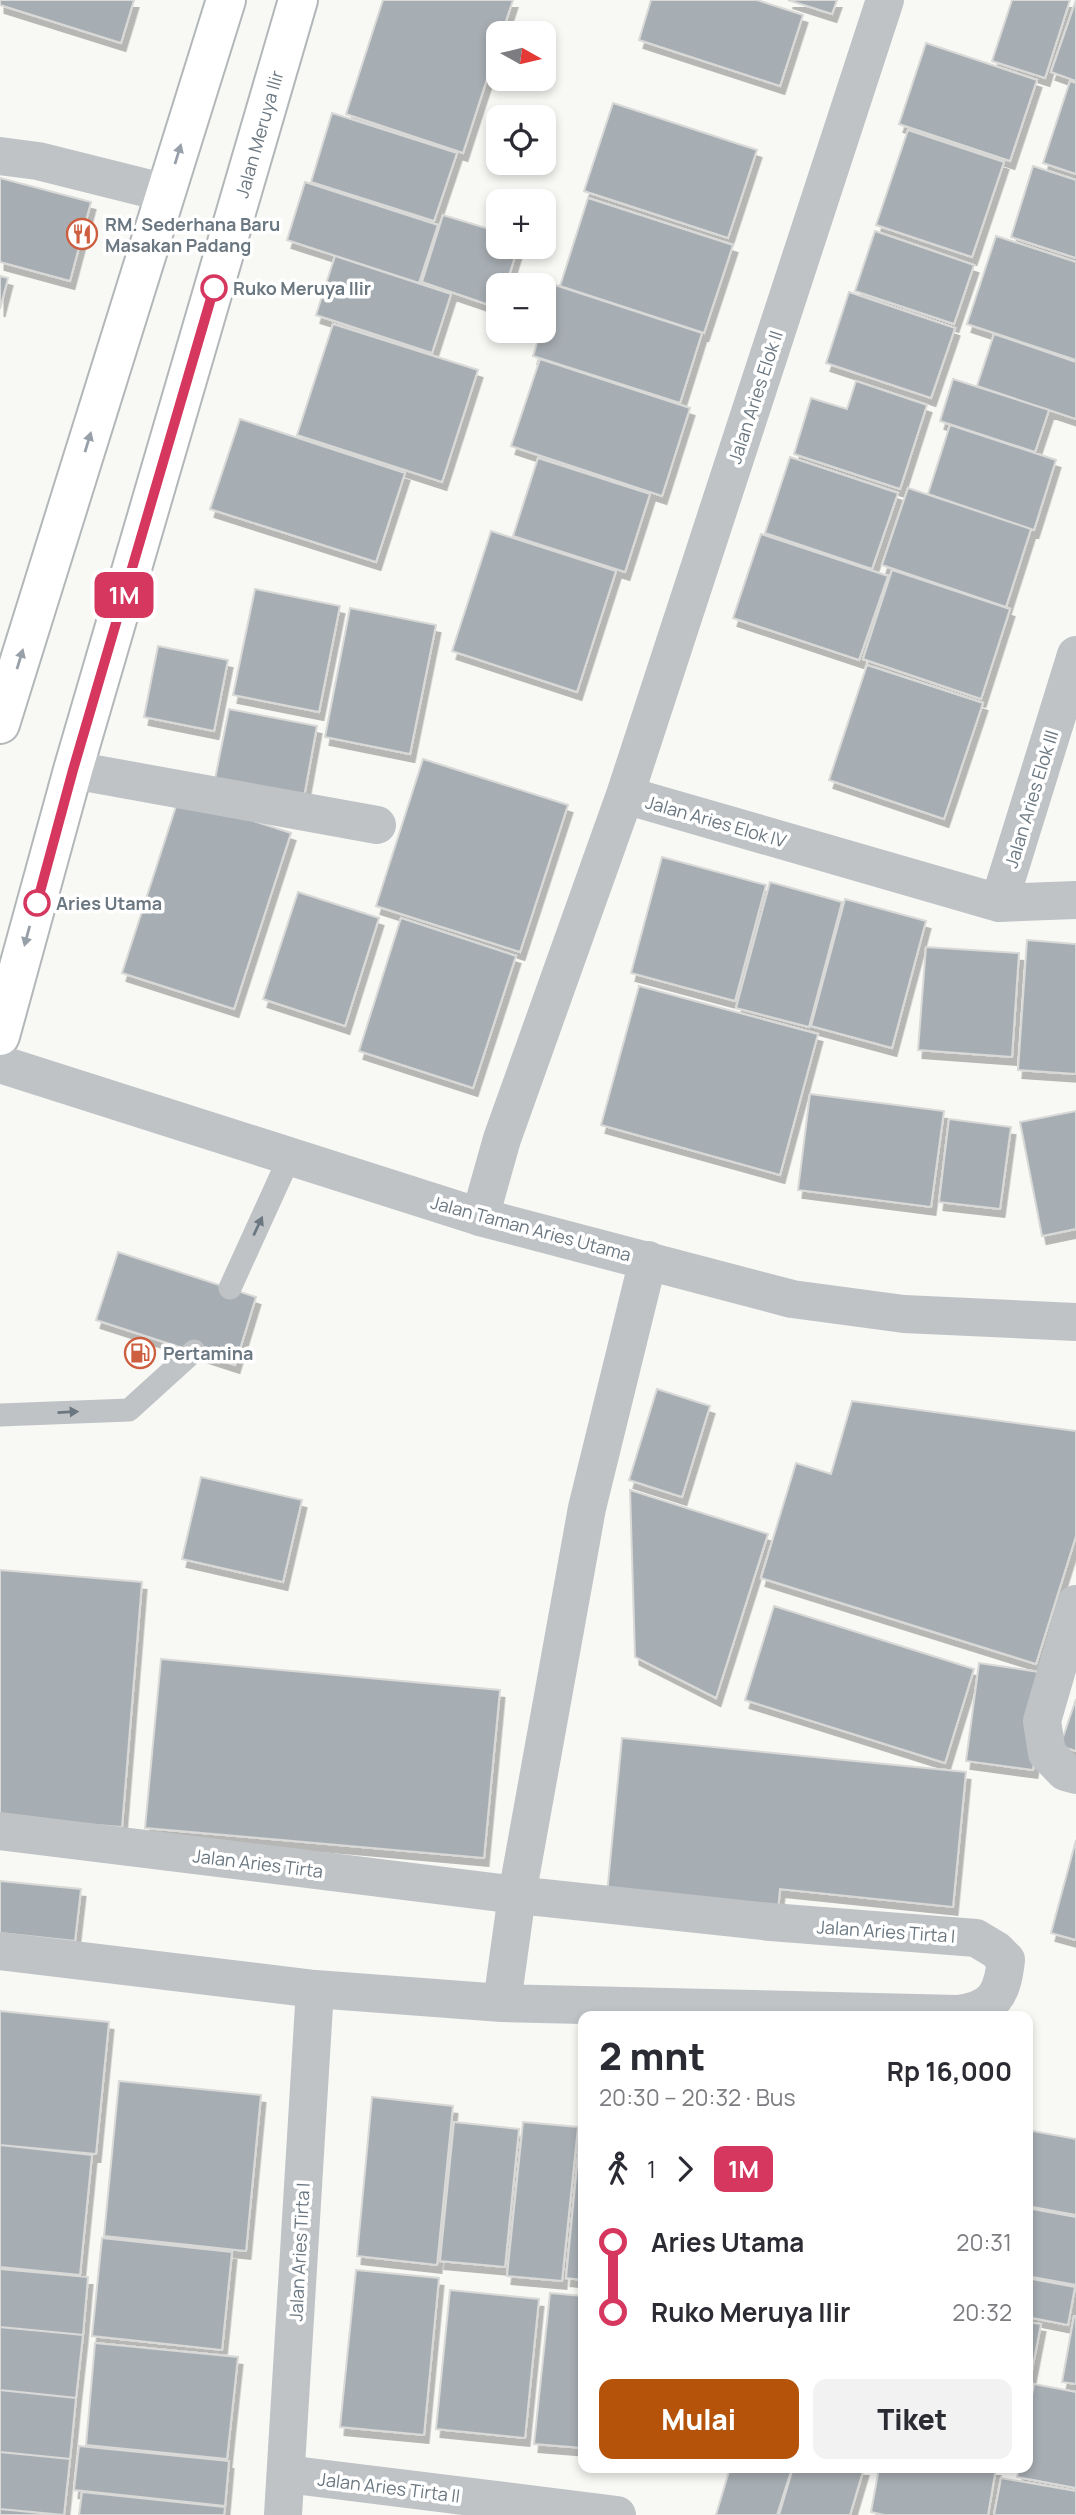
<!DOCTYPE html>
<html lang="id">
<head>
<meta charset="utf-8">
<style>
	:root { --surface:#fff; --page:#f2f2f3; --text:#2b2b33; --muted:#7c7c81; --accent:#b45309 }
	body { margin:0; font-family:Manrope,sans-serif; background:var(--page); color:var(--text); height:100vh; display:flex; flex-direction:column; font-size:26px; white-space:nowrap }
	* { box-sizing:border-box; margin:0 }
	p { font-size:23px; color:var(--muted) }
	.icon { flex:none; width:38px; height:38px; fill:none; stroke:currentColor; stroke-width:2; stroke-linecap:round; stroke-linejoin:round }
	.map { position:relative; flex:1; overflow:hidden }
	.side { position:absolute; left:578px; top:2011px; width:455px; height:462px; display:flex; flex-direction:column; background:var(--surface); border-radius:14px; box-shadow:0 4px 10px #0003 }
	.side>* { flex:none }
	.badge { padding:0 14px; border-radius:10px; font-size:24px; line-height:46px }
	.needle { width:46px; rotate:98deg }
	.controls { position:absolute; left:486px; top:21px; display:grid; gap:14px }
	.controls a { display:grid; place-items:center; width:70px; height:70px; border-radius:14px; background:var(--surface); box-shadow:0 4px 10px #0003; font-size:35px }
	.map>.badge { position:absolute; translate:-50% -50%; box-shadow:0 0 0 4px #fff }
	.legs { display:flex; align-items:center; gap:10px; height:77px; padding:0 21px; font-size:23px }
	.legs p { margin-inline-start:auto }
	.overview { display:flex; align-items:center; justify-content:space-between; height:119px; padding:0 21px }
	h1 { font-size:38px; font-weight:800; line-height:52px }
	.primary-button { display:flex; gap:14px; margin-top:auto; padding:14px 21px }
	.primary-button a { flex:1; height:80px; border-radius:14px; background:var(--accent); color:#fff; font-size:28px; font-weight:800; line-height:80px; text-align:center }
	.primary-button a+a { background:var(--page); color:var(--text) }
	ul { padding:0 21px; list-style:none }
	li { display:flex; align-items:center; gap:24px; height:70px; font-size:26px }
	li i { display:grid; place-items:center; width:10px; height:100%; margin:0 9px; background:currentColor }
	li i::after { content:''; width:18px; height:18px; margin:-9px; border:5px solid; border-radius:50%; background:var(--surface) }
	li p { margin-inline-start:auto }
	li:first-child i { background:linear-gradient(#0000 50%,currentColor 0) }
	li:last-child i { background:linear-gradient(currentColor 50%,#0000 0) }
	.map>svg:first-child { display:block }
	.building { fill:#a7aeb3; stroke:#d9d9d8; stroke-width:2; filter:url(#shadow) }
	.lines { fill:none; stroke-linecap:round; stroke-linejoin:round }
	.primary-casing { stroke:#b3b7ba; stroke-width:42 }
	.service { stroke:#bfc3c6; stroke-width:23 }
	.minor { stroke:#bfc3c6; stroke-width:38 }
	.tertiary { stroke:#bfc3c6; stroke-width:38 }
	.primary { stroke:#fff; stroke-width:38 }
	.oneway { fill:#97a0a8 }
	.oneway2 { fill:#6b7882 }
	.line-1-casing { stroke:#fff; stroke-width:16 }
	.line-1 { stroke:#d6375f; stroke-width:10 }
	.stop-1-dot { fill:#fff; stroke:#d6375f; stroke-width:3.5 }
	.labels { text-anchor:middle; dominant-baseline:central; stroke-width:7; stroke-linejoin:round; paint-order:stroke }
	.street-label { font-size:18px; fill:#6b7882; stroke:#fff }
	.poi-label { font-size:18px; font-weight:bold; fill:#6b7882; stroke:#fff; text-anchor:start }
	.stop-label { font-size:18px; font-weight:bold; fill:#6b7882; stroke:#fff; text-anchor:start }
</style>
</head>
<body>
<div class="map">
<svg width="1076" height="2515" viewBox="0 0 1076 2515">
	<defs>
		<filter id="shadow"><feDropShadow dx="4.5" dy="8" stdDeviation="0" flood-color="#0004"/></filter>
	</defs>
	<rect width="100%" height="100%" fill="#f8f8f5"/>
	<!-- building -->
	<path class="building" d="M0,0H134L121,43L0,5Z
		M383,0H513L502,33H499V42L463,153L346,114Z
		M651,0H757L803,15L780,86L639,40Z
		M788,0H837L832,14Z
		M1012,0H1070L1045,78L992,61Z
		M1076,0V81L1051,72Z
		M926,43L1037,80L1010,161L899,124Z
		M1070,81L1076,83V174L1043,163Z
		M613,103L757,150L728,238L584,191Z
		M332,113L457,153L434,221L311,182Z
		M908,130L1004,162L972,257L876,225Z
		M1033,166L1076,180V258L1011,237Z
		M0,178L91,202L70,281L0,262Z
		M305,182L438,225L419,283L287,240Z
		M588,198L733,245L704,333L560,286Z
		M443,215L499,232V247H518L506,285H499L498,308L422,282Z
		M875,231L974,265L954,324L855,291Z
		M996,236L1076,262V360L967,324Z
		M335,256L451,294L432,353L316,315Z
		M0,276L8,278L0,309Z
		M555,285L702,333L680,403L533,356L541,331H544V320Z
		M849,292L955,328L931,398L826,363Z
		M333,324L478,370L442,482L297,435Z
		M994,334L1076,362V419L977,386Z
		M540,359L690,408L662,496L511,446Z
		M953,379L1049,410L1035,452L940,421Z
		M856,381L927,405L900,489L794,454L811,398L847,409Z
		M240,419L405,473L376,562L210,509Z
		M950,425L1056,460L1034,530L928,494Z
		M790,457L898,493L872,569L765,533Z
		M538,458L650,494L625,572L513,536Z
		M908,488L1031,529L1006,607L882,565Z
		M491,531L616,571L577,692L452,651Z
		M761,534L888,576L859,660L733,618Z
		M892,570L1010,609L981,699L863,659Z
		M255,589L340,606L319,712L233,695Z
		M350,608L436,625L410,754L325,737Z
		M158,646L228,660L214,731L144,717Z
		M867,665L983,703L944,819L829,780Z
		M229,709L317,726L304,797L215,779Z
		M423,759L568,805L520,952L376,906Z
		M179,797L291,833L234,1009L122,973Z
		M662,857L766,885L735,1001L631,973Z
		M770,882L842,902L809,1027L736,1008Z
		M298,892L379,918L345,1026L263,999Z
		M845,899L926,921L892,1048L811,1026Z
		M401,918L516,956L473,1088L359,1051Z
		M1027,940L1076,944V1074L1018,1070Z
		M926,947L1019,953L1012,1057L918,1050Z
		M639,986L818,1034L780,1175L601,1125Z
		M810,1094L944,1111L931,1207L798,1190Z
		M1076,1111V1229L1042,1236L1020,1122Z
		M949,1119L1011,1127L1000,1209L939,1202Z
		M118,1252L256,1297L235,1365L96,1320Z
		M657,1389L710,1406L682,1497L629,1480Z
		M852,1401L1076,1431V1536L1036,1664L761,1578L796,1463L831,1474Z
		M201,1477L302,1500L283,1582L182,1559Z
		M630,1490L768,1534L716,1698L635,1657Z
		M0,1570L142,1582L122,1827L0,1818Z
		M774,1606L974,1669L945,1763L745,1700Z
		M161,1659L500,1690L484,1858L145,1828Z
		M979,1663L1046,1673L1033,1770L966,1761Z
		M1076,1699V1751L1060,1746Z
		M622,1738L966,1772L953,1907L780,1889L778,1911L607,1894Z
		M1076,1840V1940L1051,1933Z
		M0,1881L81,1889L75,1941L0,1933Z
		M0,2011L109,2022L96,2154L0,2145Z
		M119,2081L261,2095L246,2251L104,2236Z
		M372,2097L453,2106L437,2265L357,2256Z
		M454,2122L519,2129L505,2267L440,2261Z
		M523,2122L578,2127L562,2281L507,2276Z
		M581,2125H583V2280L566,2278Z
		M1027,2130L1076,2139V2215L1027,2206Z
		M0,2145L92,2155L80,2275L0,2267Z
		M1027,2208L1076,2217V2285L1027,2276Z
		M102,2238L232,2252L222,2350L92,2336Z
		M0,2269L88,2277L83,2335L0,2327Z
		M356,2270L439,2278L424,2435L340,2427Z
		M1027,2278L1075,2287L1068,2325L1027,2317Z
		M450,2290L539,2299L525,2438L436,2429Z
		M550,2293L583,2296V2448L534,2444Z
		M1074,2316H1076V2384L1062,2382Z
		M1027,2322L1041,2324L1027,2396Z
		M0,2327L83,2335L76,2398L0,2390Z
		M95,2343L238,2357L227,2459L86,2445Z
		M1034,2384L1076,2392V2488L1017,2477L1019,2468H1027V2423Z
		M0,2390L76,2398L70,2459L0,2452Z
		M79,2446L229,2461L225,2506L74,2490Z
		M0,2452L70,2459L64,2515L0,2509Z
		M730,2468H792L777,2515H716Z
		M793,2468H864L850,2515H779Z
		M879,2468H996L988,2515H884L871,2512Z
		M1001,2478L1076,2491V2515H994Z
		M82,2492L225,2507L224,2515H79Z
		M0,2509L60,2515H0Z"/>
	<g class="lines">
		<!-- primary casing -->
		<g class="primary-casing">
			<path id="primary" d="M0,724L226,0
				M0,1036L73,770L298,0"/>
		</g>
		<!-- service -->
		<path class="service" d="M230,1288L290,1156
			M0,1415L129,1410L194,1351"/>
		<!-- minor -->
		<path class="minor" d="M0,156L38,161L166,193
			M73,770L377,825
			M625,795L999,903L1076,900
			M999,903L1076,655
			M480,1217L502,1139L625,795L885,0
			M1076,1604L1042,1721L1047,1753L1065,1772L1076,1775
			M0,1831L517,1895L771,1922L976,1938L996,1950L1006,1960C1002,1995 994,2009 958,2014L502,2003L315,1989L0,1951
			M502,2003L517,1895L587,1508L648,1260
			M286,2474L617,2515
			M283,2515L315,1989"/>
		<!-- tertiary -->
		<path class="tertiary" d="M0,1064L480,1217L792,1299L904,1314L1076,1322"/>
		<!-- primary -->
		<use href="#primary" class="primary"/>
	</g>
	<!-- one-way arrows -->
	<defs><path id="oneway-solid" d="M-6-.8H1V-3.2L6.5 0L1 3.2V.8H-6Z" transform="scale(1.75)"/></defs>
	<g class="oneway">
		<use href="#oneway-solid" transform="translate(178 154) rotate(-73)"/>
		<use href="#oneway-solid" transform="translate(88 442) rotate(-73)"/>
		<use href="#oneway-solid" transform="translate(20 659) rotate(-73)"/>
		<use href="#oneway-solid" transform="translate(27 936) rotate(105)"/>
	</g>
	<g class="oneway2">
		<use href="#oneway-solid" transform="translate(258 1226) rotate(-65)"/>
		<use href="#oneway-solid" transform="translate(68 1412) rotate(-3)"/>
	</g>
	<g class="lines">
		<!-- line-1 casing -->
		<g class="line-1-casing">
			<path id="line-1" d="M37,903L73,770L214,288"/>
		</g>
		<!-- line-1 -->
		<use href="#line-1" class="line-1"/>
	</g>
	<!-- icons -->
	<defs>
		<g id="restaurant-ring" transform="scale(1.575)"><circle r="9.5" fill="#fff" stroke="#cd5f40" stroke-width="1.5"/><path d="M-5-6h1v4h1v-4h1v4h1v-4h1v5L-1.5 .5V6h-2V.5L-5-1ZM5-6V6H3V1.5H1.5Q1.5-4 5-6Z" fill="#cd5f40"/></g>
		<g id="fuel-ring" transform="scale(1.575)"><circle r="9.5" fill="#fff" stroke="#cd5f40" stroke-width="1.5"/><path d="M-5.5-6h7V0h2V4h1.3V-2.5L3-4.5l.8-.8L6-3V5H2.5V1h-1V6h-7ZM-4.2-4.7v3.2H.2V-4.7Z" fill="#cd5f40"/></g>
	</defs>
	<g fill-rule="evenodd">
		<use href="#restaurant-ring" x="82" y="234"/>
		<use href="#fuel-ring" x="140" y="1353"/>
	</g>
	<!-- markers -->
	<g class="stop-1-dot">
		<circle cx="214" cy="288" r="12"/>
		<circle cx="37" cy="903" r="12"/>
	</g>
	<g class="labels">
		<!-- street labels -->
		<g class="street-label">
			<text transform="translate(259 134) rotate(-74)">Jalan Meruya Ilir</text>
			<text transform="translate(755 397) rotate(-72)">Jalan Aries Elok II</text>
			<text transform="translate(1031 799) rotate(-73)">Jalan Aries Elok III</text>
			<text transform="translate(716 821) rotate(16)">Jalan Aries Elok IV</text>
			<text transform="translate(531 1228) rotate(15)">Jalan Taman Aries Utama</text>
			<text transform="translate(258 1863) rotate(7)">Jalan Aries Tirta</text>
			<text transform="translate(886 1931) rotate(4)">Jalan Aries Tirta I</text>
			<text transform="translate(299 2252) rotate(-87)">Jalan Aries Tirta I</text>
			<text transform="translate(389 2487) rotate(7)">Jalan Aries Tirta II</text>
		</g>
		<!-- poi labels -->
		<g class="poi-label">
			<text x="105" y="224">RM. Sederhana Baru<tspan x="105" dy="21">Masakan Padang</tspan></text>
			<text x="163" y="1353">Pertamina</text>
		</g>
		<!-- stop labels -->
		<g class="stop-label">
			<text x="233" y="288">Ruko Meruya Ilir</text>
			<text x="56" y="903">Aries Utama</text>
		</g>
	</g>
</svg>
<div class="controls">
<a><svg class="needle" viewBox="-14 -14 28 28"><path d="M0-13l5 13h-10z" fill="#e53935"/><path d="M0 13l5-13h-10z" fill="#7c7c81"/></svg></a>
<a><svg class="icon" aria-label="locate" viewBox="0 0 24 24"><circle cx="12" cy="12" r="6"/><path d="M12 2v4M12 18v4M2 12h4M18 12h4"/></svg></a>
<a>+</a>
<a>−</a>
</div>
<b class="badge" style="left:124px;top:595px;background:#d6375f;color:#fff">1M</b>
<section class="side">
<div class="overview"><div><h1>2 mnt</h1><p>20:30 – 20:32 · Bus</p></div><b>Rp 16,000</b></div>
<div class="legs"><svg class="icon" aria-label="walk" viewBox="0 0 24 24"><circle cx="13" cy="4" r="2"/><path d="M13 8l-2 6 4 7M11 14l-3 7M7 12l3-4h3l4 4"/></svg>1<svg class="icon" aria-label="forward" viewBox="0 0 24 24"><path d="M9 5l7 7-7 7"/></svg><b class="badge" style="background:#d6375f;color:#fff">1M</b></div>
<ul>
<li><i style="color:#d6375f"></i><b>Aries Utama</b><p>20:31</p></li>
<li><i style="color:#d6375f"></i><b>Ruko Meruya Ilir</b><p>20:32</p></li>
</ul>
<div class="primary-button"><a>Mulai</a><a>Tiket</a></div>
</section>
</div>
</body>
</html>
